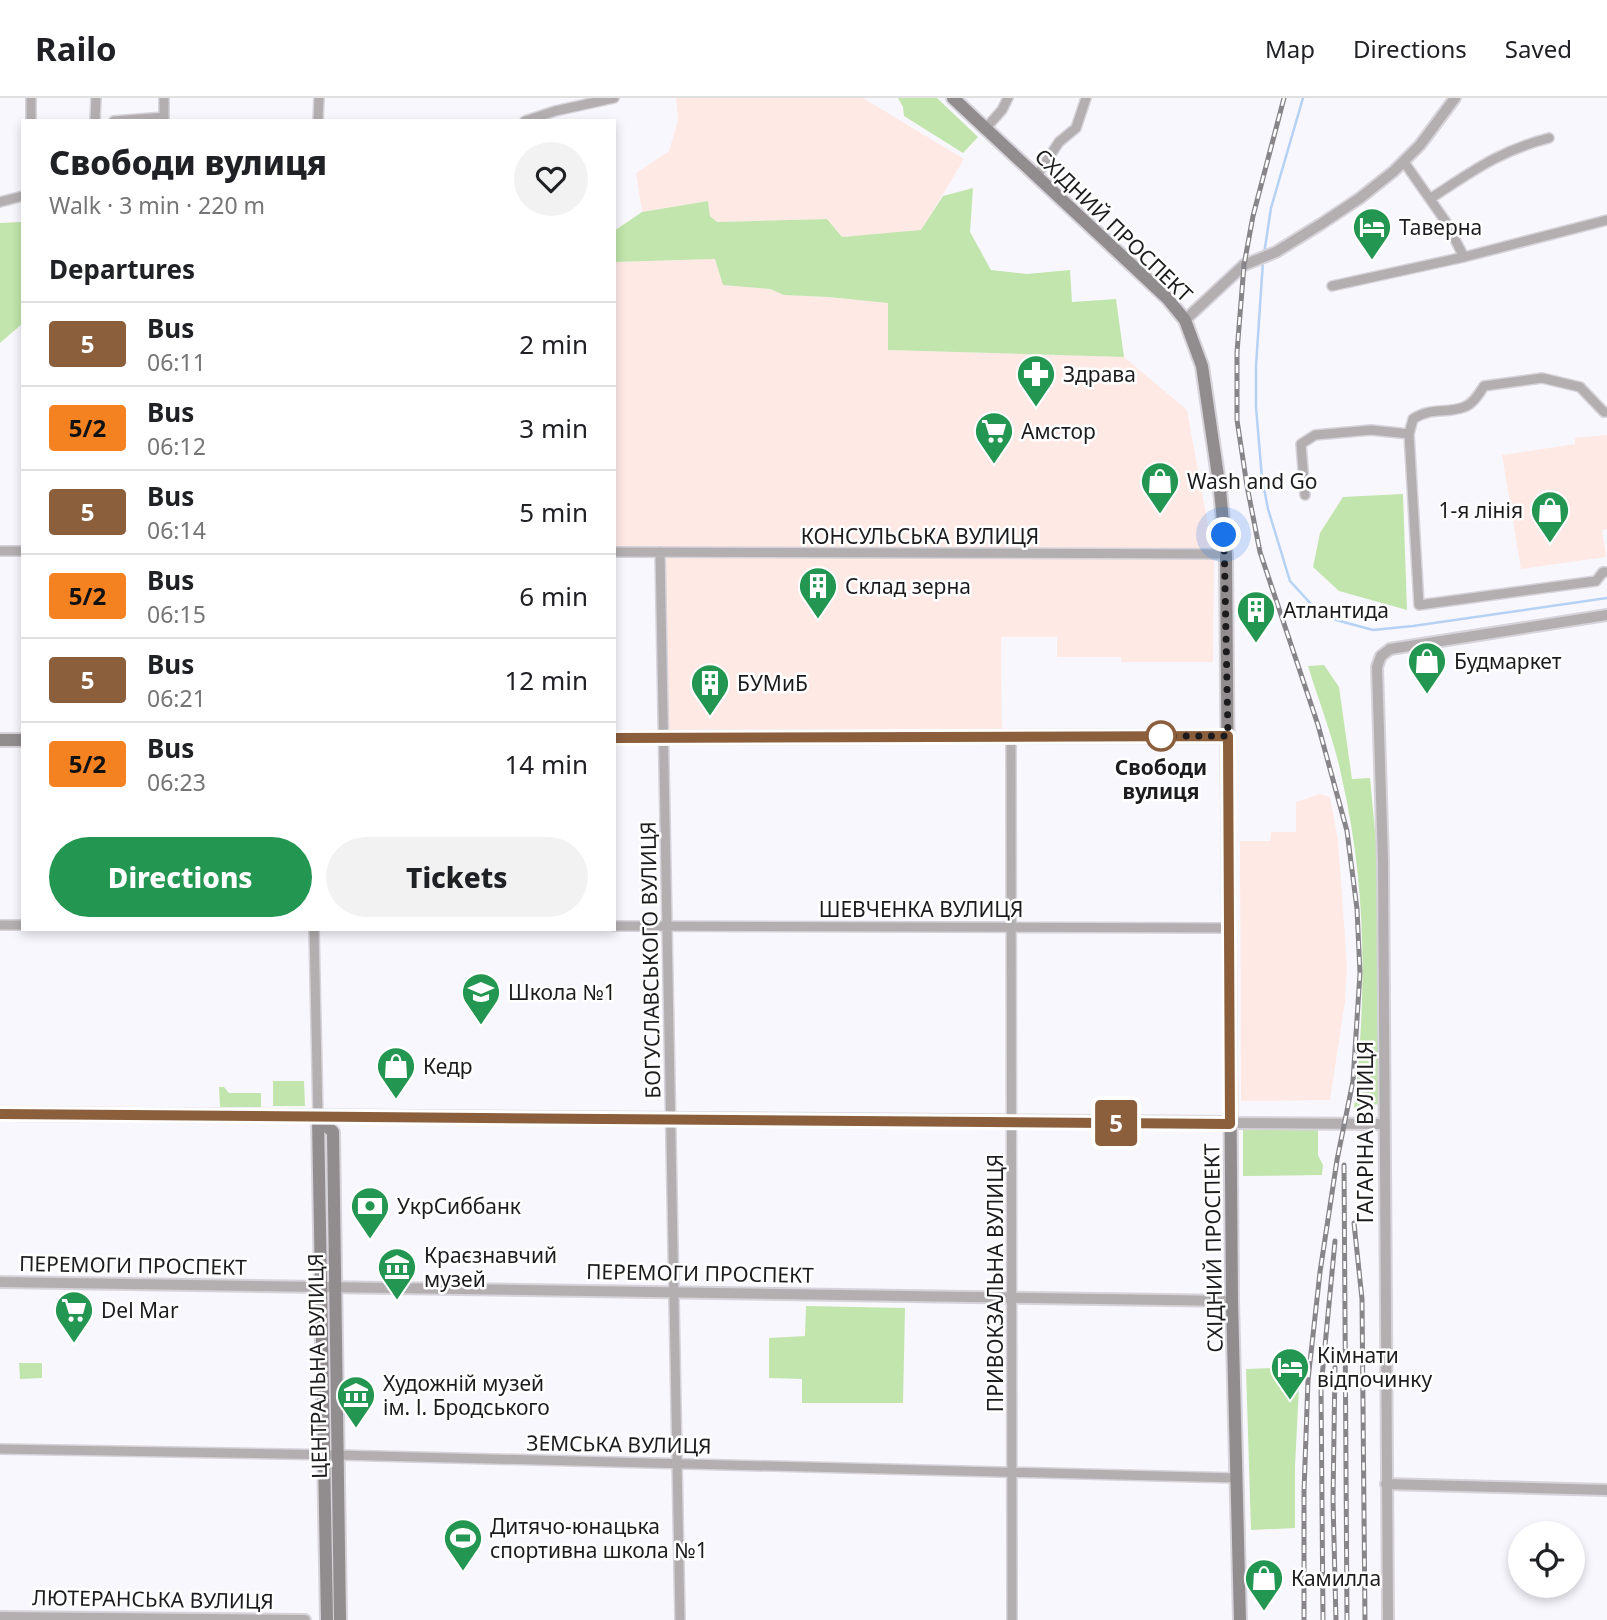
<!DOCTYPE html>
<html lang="en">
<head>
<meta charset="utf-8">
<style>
	:root { --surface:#fff; --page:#f2f2f2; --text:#202124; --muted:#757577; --line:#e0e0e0; --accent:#239651 }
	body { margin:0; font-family:"Noto Sans",sans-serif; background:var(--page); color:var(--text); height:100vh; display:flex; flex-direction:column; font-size:26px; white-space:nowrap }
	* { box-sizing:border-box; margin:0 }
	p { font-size:23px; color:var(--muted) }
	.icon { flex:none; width:38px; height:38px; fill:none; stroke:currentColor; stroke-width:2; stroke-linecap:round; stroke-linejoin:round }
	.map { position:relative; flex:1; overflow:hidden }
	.side { position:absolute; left:21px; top:21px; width:595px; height:812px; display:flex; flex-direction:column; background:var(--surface); border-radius:0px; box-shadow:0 4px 10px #0003 }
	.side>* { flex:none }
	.badge { padding:0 14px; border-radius:5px; font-size:24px; line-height:46px }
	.fabs { position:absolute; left:1508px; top:1423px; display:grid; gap:14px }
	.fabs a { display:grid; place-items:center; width:77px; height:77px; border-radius:50%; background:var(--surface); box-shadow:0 4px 10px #0003; font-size:35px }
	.you { position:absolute; width:35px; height:35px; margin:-18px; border:5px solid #fff; border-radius:50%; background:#1a73e8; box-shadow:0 0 0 10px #1a73e833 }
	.map>.badge { position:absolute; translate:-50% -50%; box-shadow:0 0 0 4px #fff }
	h2 { padding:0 28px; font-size:26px; line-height:63px }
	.round { display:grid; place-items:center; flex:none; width:74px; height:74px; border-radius:37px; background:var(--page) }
	.summary { display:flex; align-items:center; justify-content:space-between; height:119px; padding:0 28px }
	h1 { font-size:33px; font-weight:800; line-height:52px }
	.button { display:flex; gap:14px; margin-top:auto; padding:14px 28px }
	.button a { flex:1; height:80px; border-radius:42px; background:var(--accent); color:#fff; font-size:28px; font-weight:800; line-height:80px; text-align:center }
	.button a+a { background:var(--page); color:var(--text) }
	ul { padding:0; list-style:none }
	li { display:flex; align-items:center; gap:21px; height:84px; padding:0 28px; border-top:2px solid var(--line) }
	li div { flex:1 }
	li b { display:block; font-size:26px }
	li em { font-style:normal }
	li .badge { min-width:77px; font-weight:700; text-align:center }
	header { display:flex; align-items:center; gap:42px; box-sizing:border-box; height:98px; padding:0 35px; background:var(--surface); border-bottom:2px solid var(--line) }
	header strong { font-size:33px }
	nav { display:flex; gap:38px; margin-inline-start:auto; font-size:24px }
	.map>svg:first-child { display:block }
	.commercial { fill:#fee9e5 }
	.green { fill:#c1e5ac }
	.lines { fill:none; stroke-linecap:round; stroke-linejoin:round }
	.stream { stroke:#b5d2f4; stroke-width:2.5 }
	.minor-casing { stroke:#d6d4da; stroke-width:12 }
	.tertiary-casing { stroke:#d6d4da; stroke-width:14 }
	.secondary-casing { stroke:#d6d4da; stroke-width:16 }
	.minor { stroke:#b3afb0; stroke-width:9 }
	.tertiary { stroke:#b3afb0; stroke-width:10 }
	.secondary { stroke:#918c8d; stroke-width:12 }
	.rail-casing { stroke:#87858a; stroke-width:5 }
	.rail { stroke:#fff; stroke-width:2.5; stroke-dasharray:8; stroke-linecap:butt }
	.line-casing { stroke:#fff; stroke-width:16 }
	.line { stroke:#8b5e3c; stroke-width:10 }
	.walk { stroke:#1c1b1d; stroke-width:7; stroke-dasharray:0 12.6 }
	.stop-dot { fill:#fff; stroke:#8b5e3c; stroke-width:3.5 }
	.labels { text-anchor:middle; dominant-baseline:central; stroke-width:5; stroke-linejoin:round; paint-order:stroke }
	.street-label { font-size:21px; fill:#1c1b1d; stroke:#fff }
	.poi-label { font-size:21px; fill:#1c1b1d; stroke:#fff; text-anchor:start }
	.stop-label { font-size:21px; font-weight:bold; fill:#1c1b1d; stroke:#fff }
</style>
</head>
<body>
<header>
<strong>Railo</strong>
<nav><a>Map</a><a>Directions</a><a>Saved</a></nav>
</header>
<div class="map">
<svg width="1607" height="1522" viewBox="0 0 1607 1522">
	<rect width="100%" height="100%" fill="#f9f7fe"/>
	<!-- commercial -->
	<path class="commercial" d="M676,0H863L964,61L921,133L842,139L827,121L717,124L710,118L708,103L642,114L636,75L669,53L678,22Z
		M715,161L724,187L770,191L784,197L828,199L889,205L888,252L1124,259L1187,312L1214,460L1213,564H1121V559H1057V539H1001L1002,633L666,637L662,451L614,450V164Z
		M1607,337V431L1602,432L1606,459L1521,471L1502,357L1575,346V340Z
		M1320,696L1330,699L1338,742L1347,868L1345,903L1330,1002L1241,1003L1240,743H1270L1271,734H1296V704Z"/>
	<!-- green -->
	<path class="green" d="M898,0H937L978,39L963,55L904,18L903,9Z
		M973,90L970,134L991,172L1027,176L1070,172L1072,204L1116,201L1124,259L888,252V205L828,199L784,197L770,191L723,187L715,161L614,164V133L642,114L708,103L710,118L717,124L827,121L842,139L921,132L943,98Z
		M21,124L23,125V225L0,245V125Z
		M1403,396L1407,512L1339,493L1313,469L1320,435L1343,399Z
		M1324,567L1339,589L1352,681L1370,680L1378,764L1379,1006L1354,1010C1367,895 1367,789 1341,676C1333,639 1319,604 1308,568Z
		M273,983H304L305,1008H273Z
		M219,989H224L229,995H261V1009H220Z
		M1243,1031H1318V1057L1323,1067L1322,1077L1243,1078Z
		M806,1208L905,1210L903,1305H802V1281L769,1280V1240L805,1238Z
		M19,1265H42V1280L20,1281Z
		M1300,1269L1295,1368V1430L1251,1432L1246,1271Z"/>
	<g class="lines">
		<!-- stream -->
		<path class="stream" d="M1264,156L1271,110L1303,0
			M1263,163L1256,268V309L1262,380L1268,411L1290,483L1312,507L1336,522L1373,532L1413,528L1607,500"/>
		<!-- minor casing -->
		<g class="minor-casing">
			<path id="minor" d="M31,23V0
				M95,23L96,0
				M114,23L164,19
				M164,23V0
				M318,23L319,0
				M525,23L555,13L614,0
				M985,31L1002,12L1008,0
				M1404,64L1446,124L1464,159
				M1036,79L1059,44L1076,30L1086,0
				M1431,100C1473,73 1499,53 1549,40
				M0,104L23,98
				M1332,188L1464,159L1607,122
				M1409,336L1413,321C1430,309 1446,316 1464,309C1473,306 1479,296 1484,288L1542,280L1580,289L1604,314H1607
				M1305,397L1301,346L1315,337L1371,332L1409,336L1419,507L1596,483L1603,474H1607
				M0,453H23
				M614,454L1226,456
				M660,454L680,1522
				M1011,639L1012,1522
				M0,827H23
				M614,828L1228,830
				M314,831L318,1020
				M0,1351L338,1357L1237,1380"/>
		</g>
		<!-- tertiary casing -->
		<g class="tertiary-casing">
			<path id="tertiary" d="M1185,222L1244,167L1276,154L1321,126L1360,100L1394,73L1420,47L1455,0
				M1230,1025L1383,1026
				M0,1184L1232,1203
				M1386,1386L1607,1392
				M0,1519L305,1522
				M1388,1522L1383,764L1377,569L1381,558L1390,551L1607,517"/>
		</g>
		<!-- secondary casing -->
		<g class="secondary-casing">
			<path id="secondary" d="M953,0L1167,200L1185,222L1202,268L1220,392L1226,456L1232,1203L1240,1522
				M614,640L1228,638
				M0,642H23
				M0,1016L1230,1025
				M318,1020L333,1034L340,1522
				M318,1020L327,1522"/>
		</g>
		<!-- minor -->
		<use href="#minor" class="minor"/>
		<!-- tertiary -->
		<use href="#tertiary" class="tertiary"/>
		<!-- secondary -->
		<use href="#secondary" class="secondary"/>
		<!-- rail casing -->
		<g class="rail-casing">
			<path id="rail" d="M1284,0L1253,118L1244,167L1237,254V322L1247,388L1260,454L1318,627L1347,733L1357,811L1360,875L1353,983L1337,1062L1320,1174L1308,1282L1304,1393V1522
				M1344,1067L1347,1522
				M1354,1125L1362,1201L1365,1522
				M1335,1269L1333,1402L1336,1522
				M1323,1522L1321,1290L1335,1143"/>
		</g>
		<!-- rail -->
		<use href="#rail" class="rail"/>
	</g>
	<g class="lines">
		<!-- line casing -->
		<g class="line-casing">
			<path id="line" d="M0,1016L1230,1026L1228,638L614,640"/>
		</g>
		<!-- line -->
		<use href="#line" class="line"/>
		<!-- walk -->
		<path class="walk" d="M1161,638H1228L1224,437"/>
	</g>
	<!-- icons -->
	<defs>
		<g id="hotel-pin" transform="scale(2.0125)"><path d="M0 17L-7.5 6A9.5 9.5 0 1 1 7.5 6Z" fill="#239651" stroke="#fff"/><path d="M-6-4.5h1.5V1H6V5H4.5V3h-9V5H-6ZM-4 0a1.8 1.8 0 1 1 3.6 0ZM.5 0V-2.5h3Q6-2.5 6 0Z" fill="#fff"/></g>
		<g id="pharmacy-pin" transform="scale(2.0125)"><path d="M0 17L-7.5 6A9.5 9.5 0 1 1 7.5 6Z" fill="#239651" stroke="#fff"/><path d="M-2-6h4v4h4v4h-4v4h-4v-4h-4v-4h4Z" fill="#fff"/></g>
		<g id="supermarket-pin" transform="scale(2.0125)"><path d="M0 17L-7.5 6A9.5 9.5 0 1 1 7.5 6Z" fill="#239651" stroke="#fff"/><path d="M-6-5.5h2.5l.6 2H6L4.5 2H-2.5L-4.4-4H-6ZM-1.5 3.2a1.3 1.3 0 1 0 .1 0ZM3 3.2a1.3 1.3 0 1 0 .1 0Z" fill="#fff"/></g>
		<g id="shop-pin" transform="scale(2.0125)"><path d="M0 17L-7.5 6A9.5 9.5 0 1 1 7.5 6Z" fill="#239651" stroke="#fff"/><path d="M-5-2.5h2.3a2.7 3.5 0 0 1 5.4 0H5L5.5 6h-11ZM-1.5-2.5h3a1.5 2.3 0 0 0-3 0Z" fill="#fff"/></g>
		<g id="building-pin" transform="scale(2.0125)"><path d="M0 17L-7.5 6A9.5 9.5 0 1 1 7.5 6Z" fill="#239651" stroke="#fff"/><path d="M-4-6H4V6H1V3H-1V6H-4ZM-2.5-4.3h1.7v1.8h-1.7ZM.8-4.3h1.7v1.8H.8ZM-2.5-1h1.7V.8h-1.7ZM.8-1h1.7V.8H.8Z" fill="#fff"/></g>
		<g id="school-pin" transform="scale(2.0125)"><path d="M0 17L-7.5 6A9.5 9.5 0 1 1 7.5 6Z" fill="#239651" stroke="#fff"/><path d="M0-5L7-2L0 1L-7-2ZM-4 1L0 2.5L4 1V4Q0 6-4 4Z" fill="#fff"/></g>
		<g id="bank-pin" transform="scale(2.0125)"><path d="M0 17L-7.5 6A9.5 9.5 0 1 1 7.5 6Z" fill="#239651" stroke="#fff"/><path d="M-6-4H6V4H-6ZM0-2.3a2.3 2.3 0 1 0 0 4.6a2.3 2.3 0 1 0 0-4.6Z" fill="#fff"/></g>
		<g id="museum-pin" transform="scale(2.0125)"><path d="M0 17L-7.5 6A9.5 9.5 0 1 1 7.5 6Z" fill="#239651" stroke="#fff"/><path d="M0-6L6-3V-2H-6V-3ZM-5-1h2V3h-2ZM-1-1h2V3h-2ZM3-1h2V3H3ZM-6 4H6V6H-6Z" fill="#fff"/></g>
		<g id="stadium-pin" transform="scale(2.0125)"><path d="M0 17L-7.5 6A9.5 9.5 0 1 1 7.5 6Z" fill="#239651" stroke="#fff"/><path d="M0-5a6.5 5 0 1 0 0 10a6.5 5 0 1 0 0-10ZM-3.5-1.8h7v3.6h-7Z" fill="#fff"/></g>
	</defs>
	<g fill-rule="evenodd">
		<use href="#hotel-pin" x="1372" y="129"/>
		<use href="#pharmacy-pin" x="1036" y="276"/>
		<use href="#supermarket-pin" x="994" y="333"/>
		<use href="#shop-pin" x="1160" y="383"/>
		<use href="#shop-pin" x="1550" y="412"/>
		<use href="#building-pin" x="818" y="488"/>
		<use href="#building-pin" x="1256" y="512"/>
		<use href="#shop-pin" x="1427" y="563"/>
		<use href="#building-pin" x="710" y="585"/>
		<use href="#school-pin" x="481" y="894"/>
		<use href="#shop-pin" x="396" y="968"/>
		<use href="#bank-pin" x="370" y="1108"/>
		<use href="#museum-pin" x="397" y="1169"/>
		<use href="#supermarket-pin" x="74" y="1212"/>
		<use href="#hotel-pin" x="1290" y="1269"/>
		<use href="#museum-pin" x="356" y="1297"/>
		<use href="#stadium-pin" x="463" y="1440"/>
		<use href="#shop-pin" x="1264" y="1480"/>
	</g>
	<!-- markers -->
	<circle class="stop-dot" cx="1161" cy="638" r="14"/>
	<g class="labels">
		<!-- street labels -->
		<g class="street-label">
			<text transform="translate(1114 127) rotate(44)">СХІДНИЙ ПРОСПЕКТ</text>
			<text x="920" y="438">КОНСУЛЬСЬКА ВУЛИЦЯ</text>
			<text x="921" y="811">ШЕВЧЕНКА ВУЛИЦЯ</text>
			<text transform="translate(650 862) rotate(-91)">БОГУСЛАВСЬКОГО ВУЛИЦЯ</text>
			<text transform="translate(1365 1034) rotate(-90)">ГАГАРІНА ВУЛИЦЯ</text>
			<text transform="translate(1213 1150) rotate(-91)">СХІДНИЙ ПРОСПЕКТ</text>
			<text transform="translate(133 1167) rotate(1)">ПЕРЕМОГИ ПРОСПЕКТ</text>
			<text transform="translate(700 1175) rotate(1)">ПЕРЕМОГИ ПРОСПЕКТ</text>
			<text transform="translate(995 1185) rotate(-90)">ПРИВОКЗАЛЬНА ВУЛИЦЯ</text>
			<text transform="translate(317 1268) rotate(-91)">ЦЕНТРАЛЬНА ВУЛИЦЯ</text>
			<text transform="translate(619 1346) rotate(1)">ЗЕМСЬКА ВУЛИЦЯ</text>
			<text transform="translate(153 1501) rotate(1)">ЛЮТЕРАНСЬКА ВУЛИЦЯ</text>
		</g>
		<!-- poi labels -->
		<g class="poi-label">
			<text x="1399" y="129">Таверна</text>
			<text x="1063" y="276">Здрава</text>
			<text x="1021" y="333">Амстор</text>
			<text x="1187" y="383">Wash and Go</text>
			<text x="1523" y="412" text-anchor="end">1-я лінія</text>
			<text x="845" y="488">Склад зерна</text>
			<text x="1283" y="512">Атлантида</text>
			<text x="1454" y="563">Будмаркет</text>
			<text x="737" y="585">БУМиБ</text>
			<text x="508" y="894">Школа №1</text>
			<text x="423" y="968">Кедр</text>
			<text x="397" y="1108">УкрСиббанк</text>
			<text x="424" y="1157">Краєзнавчий<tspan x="424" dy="24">музей</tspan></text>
			<text x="101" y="1212">Del Mar</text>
			<text x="1317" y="1257">Кімнати<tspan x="1317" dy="24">відпочинку</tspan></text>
			<text x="383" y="1285">Художній музей<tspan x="383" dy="24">ім. І. Бродського</tspan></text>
			<text x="490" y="1428">Дитячо-юнацька<tspan x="490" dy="24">спортивна школа №1</tspan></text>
			<text x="1291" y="1480">Камилла</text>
		</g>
		<!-- stop labels -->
		<g class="stop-label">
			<text x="1161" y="669">Свободи<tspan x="1161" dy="24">вулиця</tspan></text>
		</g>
	</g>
</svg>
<div class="fabs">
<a><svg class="icon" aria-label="locate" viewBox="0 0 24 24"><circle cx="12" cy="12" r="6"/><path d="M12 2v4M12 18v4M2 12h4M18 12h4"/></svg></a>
</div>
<div class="you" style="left:1224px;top:437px"></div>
<b class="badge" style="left:1116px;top:1025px;background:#8b5e3c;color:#fff">5</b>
<section class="side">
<div class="summary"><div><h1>Свободи вулиця</h1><p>Walk · 3 min · 220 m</p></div><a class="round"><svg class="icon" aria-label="heart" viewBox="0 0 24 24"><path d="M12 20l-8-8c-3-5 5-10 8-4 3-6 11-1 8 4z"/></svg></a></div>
<h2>Departures</h2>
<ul>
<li><span class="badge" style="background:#8b5e3c;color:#fff">5</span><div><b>Bus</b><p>06:11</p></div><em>2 min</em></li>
<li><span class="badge" style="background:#f58220;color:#111">5/2</span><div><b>Bus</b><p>06:12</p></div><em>3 min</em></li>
<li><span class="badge" style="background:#8b5e3c;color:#fff">5</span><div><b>Bus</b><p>06:14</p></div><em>5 min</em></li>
<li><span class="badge" style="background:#f58220;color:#111">5/2</span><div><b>Bus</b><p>06:15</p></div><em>6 min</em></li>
<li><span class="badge" style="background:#8b5e3c;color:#fff">5</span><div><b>Bus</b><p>06:21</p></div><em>12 min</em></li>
<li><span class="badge" style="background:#f58220;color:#111">5/2</span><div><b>Bus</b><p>06:23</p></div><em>14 min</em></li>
</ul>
<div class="button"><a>Directions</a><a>Tickets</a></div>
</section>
</div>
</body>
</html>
